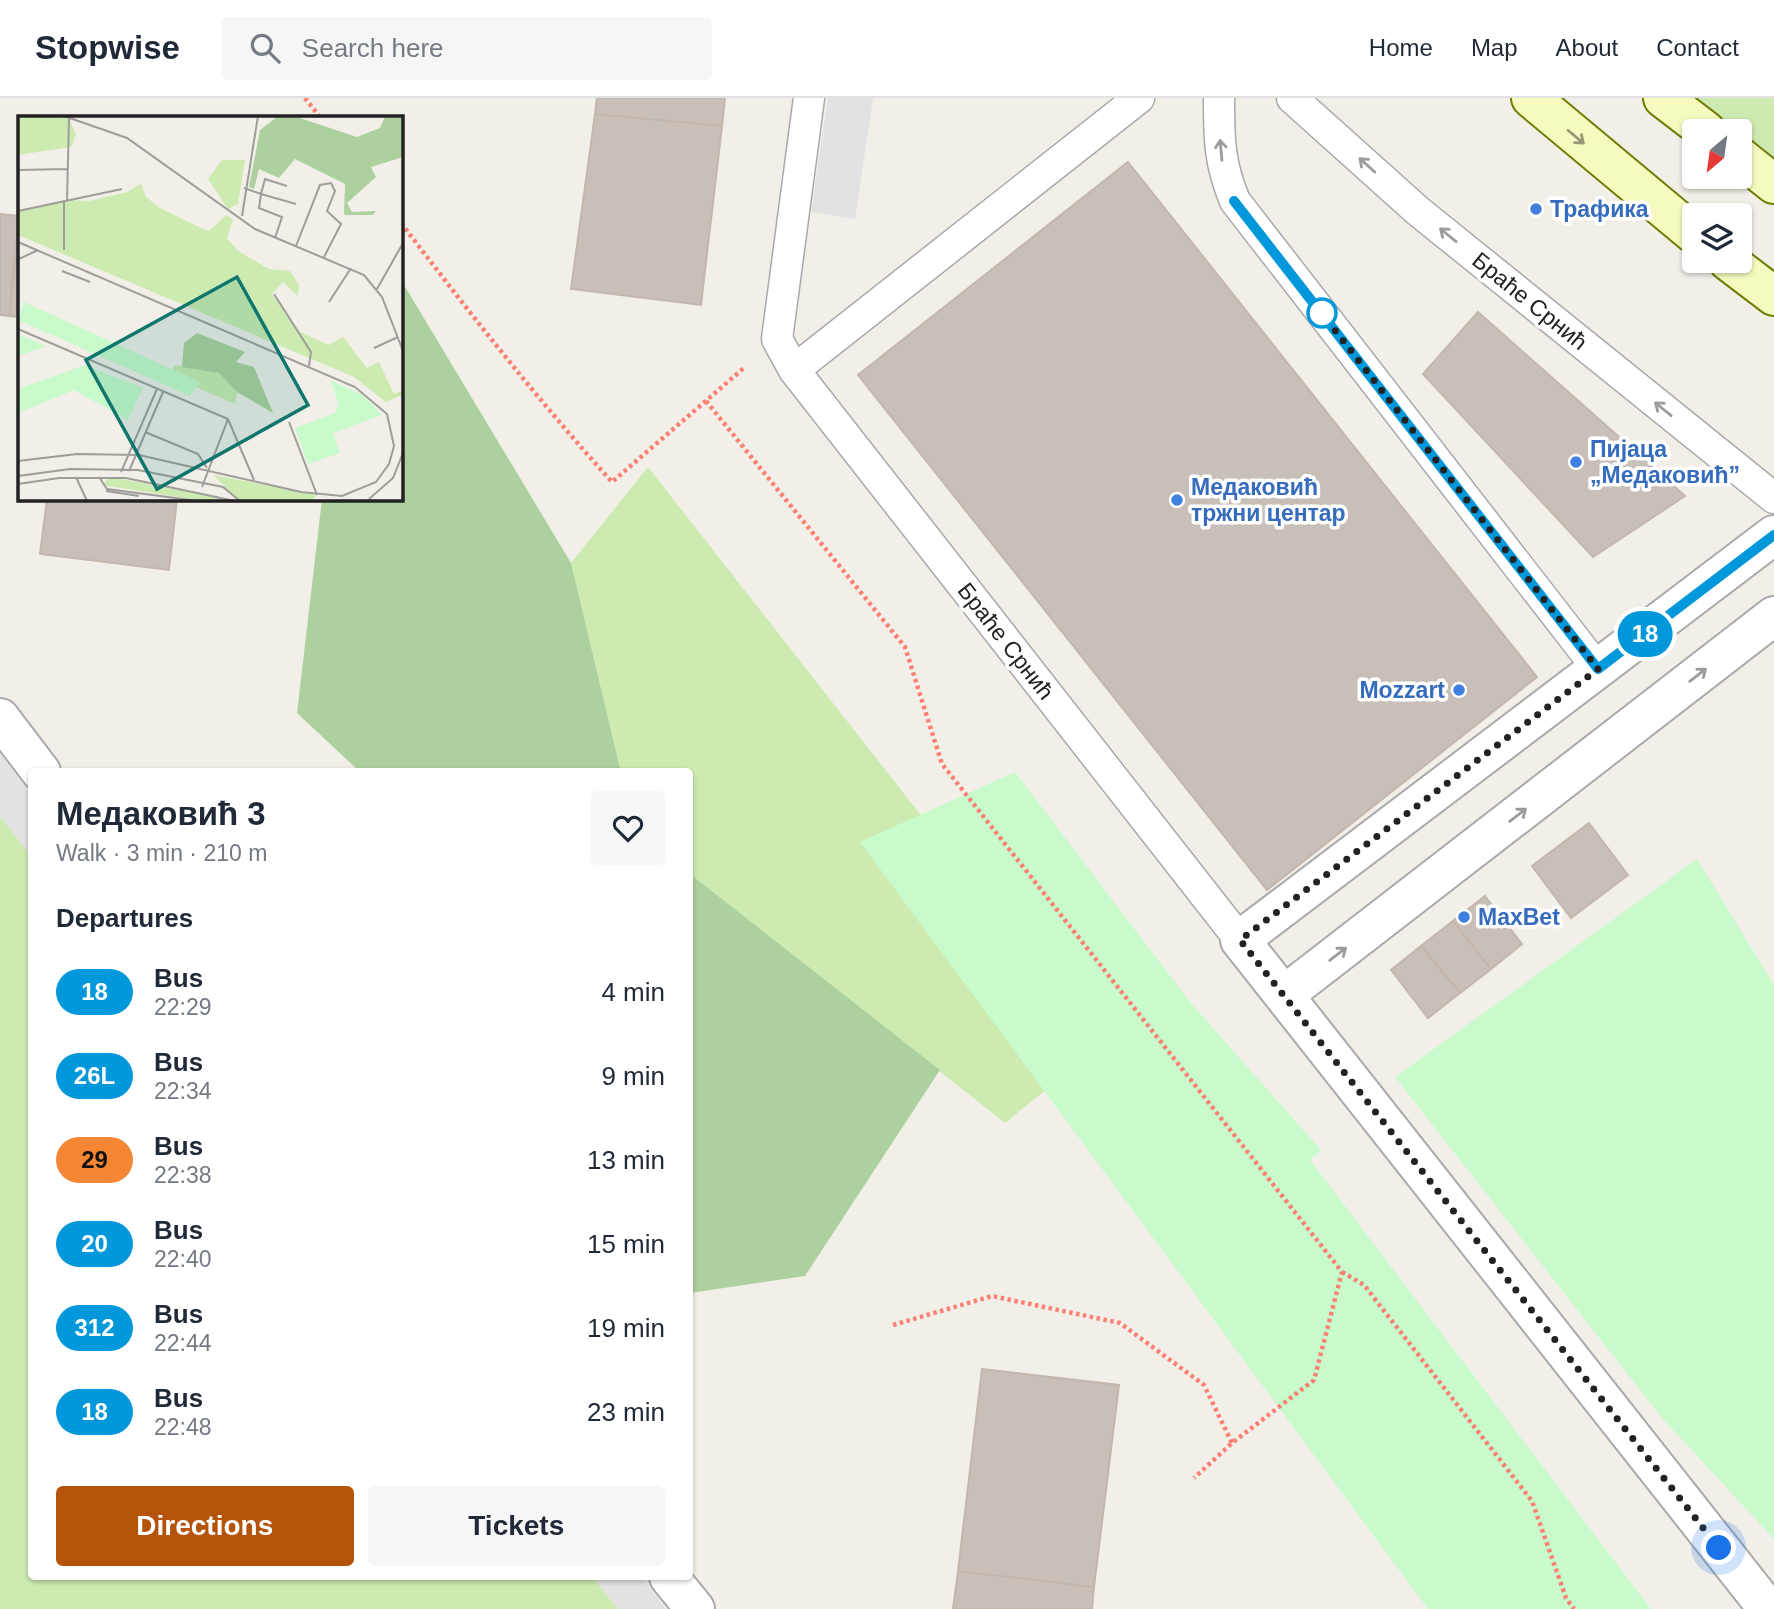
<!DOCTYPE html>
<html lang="en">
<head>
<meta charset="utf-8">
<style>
	:root { --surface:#fff; --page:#f6f6f7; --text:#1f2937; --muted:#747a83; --line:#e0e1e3; --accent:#b45309 }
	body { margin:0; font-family:Arial,sans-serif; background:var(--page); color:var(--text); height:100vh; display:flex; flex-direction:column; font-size:26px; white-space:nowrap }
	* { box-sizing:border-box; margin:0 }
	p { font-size:23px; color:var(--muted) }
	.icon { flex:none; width:38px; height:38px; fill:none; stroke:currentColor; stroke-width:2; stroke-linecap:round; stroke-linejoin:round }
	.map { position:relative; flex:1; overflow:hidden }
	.side { position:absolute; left:28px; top:670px; width:665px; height:812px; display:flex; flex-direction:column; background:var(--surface); border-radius:7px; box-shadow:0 2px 5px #0004 }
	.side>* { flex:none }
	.badge { padding:0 14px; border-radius:23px; font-size:24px; line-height:46px }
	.needle { width:46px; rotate:209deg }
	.tools { position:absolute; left:1682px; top:21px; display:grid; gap:14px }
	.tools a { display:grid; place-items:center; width:70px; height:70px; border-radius:7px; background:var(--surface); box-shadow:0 2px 5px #0004; font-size:35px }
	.you { position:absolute; width:35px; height:35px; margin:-18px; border:5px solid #fff; border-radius:50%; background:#1a73e8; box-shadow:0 0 0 10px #1a73e833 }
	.map>.badge { position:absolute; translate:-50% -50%; box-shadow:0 0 0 4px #fff }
	h2 { padding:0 28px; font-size:26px; line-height:63px }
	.round { display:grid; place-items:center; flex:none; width:74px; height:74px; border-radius:7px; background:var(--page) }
	.head { display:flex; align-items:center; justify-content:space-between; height:119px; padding:0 28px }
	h1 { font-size:33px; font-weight:700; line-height:52px }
	.primary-button { display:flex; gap:14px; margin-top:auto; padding:14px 28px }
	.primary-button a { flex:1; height:80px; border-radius:7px; background:var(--accent); color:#fff; font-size:28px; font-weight:700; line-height:80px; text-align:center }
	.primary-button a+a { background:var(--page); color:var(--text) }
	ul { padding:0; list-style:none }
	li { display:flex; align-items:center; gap:21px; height:84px; padding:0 28px }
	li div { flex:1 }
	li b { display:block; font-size:26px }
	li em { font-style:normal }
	li .badge { min-width:77px; font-weight:700; text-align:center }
	header { display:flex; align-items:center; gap:42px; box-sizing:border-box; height:98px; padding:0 35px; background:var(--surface); border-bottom:2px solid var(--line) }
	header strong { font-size:33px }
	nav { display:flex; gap:38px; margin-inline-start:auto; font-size:24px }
	.search { width:490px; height:63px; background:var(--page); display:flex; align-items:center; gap:18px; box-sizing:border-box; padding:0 24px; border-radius:7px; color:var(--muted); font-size:26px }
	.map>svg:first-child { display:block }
	.grass { fill:#cdebb0 }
	.forest { fill:#add19e }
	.park { fill:#c8facc }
	.parking { fill:#e2e2e2 }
	.building { fill:#c7bfb8; stroke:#c4b6ab; stroke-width:2 }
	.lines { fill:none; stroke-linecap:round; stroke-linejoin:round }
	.lane-casing { stroke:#a9a9a9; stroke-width:33 }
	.street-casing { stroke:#a9a9a9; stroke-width:42 }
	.secondary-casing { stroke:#707d05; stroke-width:42 }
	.path { stroke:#fa8072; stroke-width:4.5; stroke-dasharray:3.5 3.5; stroke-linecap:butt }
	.lane { stroke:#fff; stroke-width:30 }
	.street { stroke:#fff; stroke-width:38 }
	.secondary { stroke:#f7fabf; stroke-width:38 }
	.oneway { stroke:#979978 }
	.oneway2 { stroke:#9c9c9c }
	.line-casing { stroke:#fff; stroke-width:16 }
	.line { stroke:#0098da; stroke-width:10 }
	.walk { stroke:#222; stroke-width:7; stroke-dasharray:0 12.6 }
	.shop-dot { fill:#3f7fe0; stroke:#fff; stroke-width:2.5 }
	.stop-dot { fill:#fff; stroke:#0098da; stroke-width:3.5 }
	.labels { text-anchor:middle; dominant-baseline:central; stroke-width:7; stroke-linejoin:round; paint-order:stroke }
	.shop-label { font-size:23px; font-weight:bold; fill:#366cbe; stroke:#fff; text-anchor:start }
	.street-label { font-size:23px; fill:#222; stroke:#fff }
	.inset-road { fill:none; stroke:#9f9d99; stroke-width:2 }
	.view { fill:#0f766e; fill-opacity:0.15; stroke:#0f766e; stroke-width:3.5 }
	.inset-edge { fill:none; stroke:#222; stroke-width:3.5 }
</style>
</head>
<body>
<header>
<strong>Stopwise</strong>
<div class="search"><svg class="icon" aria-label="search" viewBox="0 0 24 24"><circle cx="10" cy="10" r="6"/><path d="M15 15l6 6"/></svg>Search here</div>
<nav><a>Home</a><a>Map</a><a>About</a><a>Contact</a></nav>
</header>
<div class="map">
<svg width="1774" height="1511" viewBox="0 0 1774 1511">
	<rect width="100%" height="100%" fill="#f2efe9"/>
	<!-- grass -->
	<path class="grass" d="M1663,0H1774V86L1740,59V33H1706Z
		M648,369L1101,947L1005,1025L690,776V674H621L571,465Z
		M0,718L32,759V1479H593L618,1511H0Z"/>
	<!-- forest -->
	<path class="forest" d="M401,182L571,465L621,674H360L297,615L322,401H401Z
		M690,776L940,972L805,1178L690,1195Z"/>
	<!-- park -->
	<path class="park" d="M1015,674L1190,904L1321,1052L1310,1062L1651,1511H1428L860,744Z
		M1697,761L1774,887V1441L1662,1320L1395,979Z"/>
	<!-- parking -->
	<path class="parking" d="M828,0H873L855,121L811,114Z
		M0,656L31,697V759L0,718Z
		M593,1479H641L666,1511H618Z"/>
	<!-- building -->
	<path class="building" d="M597,0H725L722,28L595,16Z
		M595,16L722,28L701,207L571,191Z
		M1128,64L1537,579L1267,792L858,277Z
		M0,116L19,118L9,218L0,217Z
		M19,125V219L9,218Z
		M1478,214L1609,330L1685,398L1593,459L1423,276Z
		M47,401H177L169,472L40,456Z
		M1589,725L1628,777L1571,820L1532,768Z
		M1485,798L1522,846L1491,871L1453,823Z
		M1453,823L1491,871L1460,895L1421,848Z
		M1421,848L1460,895L1428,920L1391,872Z
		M982,1271L1119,1287L1094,1489L958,1473Z
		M958,1473L1094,1489L1092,1511H953Z"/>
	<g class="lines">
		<!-- lane casing -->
		<g class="lane-casing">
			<path id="lane" d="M809,0L777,241L794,272L1240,842
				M1219,0C1219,40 1219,65 1235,103L1598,571
				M1292,0L1418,113L1774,400
				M794,272L1139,0"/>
		</g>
		<!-- street casing -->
		<g class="street-casing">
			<path id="street" d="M0,620L41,674
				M1284,897L1774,518
				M669,1479L695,1511
				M1768,1511L1240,842L1774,437"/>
		</g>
		<!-- secondary casing -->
		<g class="secondary-casing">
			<path id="secondary" d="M1531,0L1694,136
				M1663,0L1706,33
				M1740,59L1774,86
				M1728,163L1774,198"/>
		</g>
		<!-- path -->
		<path class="path" d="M305,0L320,19
			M401,125C469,214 537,301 612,384L745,269
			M706,303L905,549L942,666L1342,1174L1314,1282L1232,1345L1194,1380
			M1342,1174L1364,1187L1532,1403L1566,1500L1574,1511
			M893,1227L992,1198L1120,1225L1204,1287L1232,1345"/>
		<!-- lane -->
		<use href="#lane" class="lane"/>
		<!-- street -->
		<use href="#street" class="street"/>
		<!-- secondary -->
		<use href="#secondary" class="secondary"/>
	</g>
	<!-- one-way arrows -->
	<defs><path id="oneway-shaft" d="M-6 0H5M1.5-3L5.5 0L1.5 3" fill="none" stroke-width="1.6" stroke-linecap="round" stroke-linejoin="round" transform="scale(1.75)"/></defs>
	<use class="oneway" href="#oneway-shaft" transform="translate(1576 39) rotate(40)"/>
	<g class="oneway2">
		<use href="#oneway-shaft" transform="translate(1221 52) rotate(-95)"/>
		<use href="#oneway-shaft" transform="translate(1367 67) rotate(-138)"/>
		<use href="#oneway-shaft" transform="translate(1448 137) rotate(-141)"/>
		<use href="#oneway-shaft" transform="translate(1663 311) rotate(-141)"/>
		<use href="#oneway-shaft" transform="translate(1698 577) rotate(-38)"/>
		<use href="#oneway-shaft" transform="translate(1518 717) rotate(-38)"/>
		<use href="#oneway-shaft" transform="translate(1338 856) rotate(-38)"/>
	</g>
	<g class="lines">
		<!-- line casing -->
		<g class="line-casing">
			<path id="line" d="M1234,103L1598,571L1774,437"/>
		</g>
		<!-- line -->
		<use href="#line" class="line"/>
		<!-- walk -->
		<path class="walk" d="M1322,215L1317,209L1598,571L1240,842L1719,1450"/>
	</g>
	<!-- markers -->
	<g class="shop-dot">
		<circle cx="1536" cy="111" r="7"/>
		<circle cx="1576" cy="364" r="7"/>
		<circle cx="1177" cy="402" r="7"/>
		<circle cx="1459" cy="592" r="7"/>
		<circle cx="1464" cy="819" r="7"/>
	</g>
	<circle class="stop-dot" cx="1322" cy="215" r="14"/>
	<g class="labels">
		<!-- shop labels -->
		<g class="shop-label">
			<text x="1550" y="111">Трафика</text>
			<text x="1590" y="351">Пијаца<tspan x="1590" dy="26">„Медаковић”</tspan></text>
			<text x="1191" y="389">Медаковић<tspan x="1191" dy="26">тржни центар</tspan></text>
			<text x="1445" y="592" text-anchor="end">Mozzart</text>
			<text x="1478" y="819">MaxBet</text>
		</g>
		<!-- street labels -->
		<g class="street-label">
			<text transform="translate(1530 203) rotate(39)">Браће Срнић</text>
			<text transform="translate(1006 543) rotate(52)">Браће Срнић</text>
		</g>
	</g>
	<!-- overview -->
	<g transform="translate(18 18)">
		<rect width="385" height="385" fill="#f2efe9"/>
		<path d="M0,0L51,2L58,19L53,31L0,39ZM204,44H227L220,88L210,93L190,63ZM123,67L128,81L142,92L183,112L191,115L208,99L215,103L209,122L220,135L251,153L272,155L281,169L280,180L265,166L254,178L282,216L311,229L325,221L349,252L361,246L376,278L385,274L384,279L368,286L336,261L0,119V95L49,84L71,85L109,76ZM156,249L201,257L219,276L217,288L152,260ZM195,359L299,379L294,385H222ZM93,361L217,385H186L83,369Z" fill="#cdebb0"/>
		<path d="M260,0H276L339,21L362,12L367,0H385V41L353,51L358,61L329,87L334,96L358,95L355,99H326L327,68L277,43L261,62L241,53L236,73L231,71L242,14ZM179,217L227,236L218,246L236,251L255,297L219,276L201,257L164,251L166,227Z" fill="#add19e"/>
		<path d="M6,186L182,266L172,280L0,204ZM0,218L18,226L28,230L0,240ZM67,249L125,272L110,304L56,274L0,297V273ZM312,264L346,280L364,299L315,317L322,337L290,348L277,312L317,297L321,289Z" fill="#c8facc"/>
		<path class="inset-road" d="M46,0L109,22L237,113L346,159L364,181L385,235M0,54L49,53M226,72L243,78L247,63L269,70M46,84V134M49,84L51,2M0,95L104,73M224,100L240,0M257,122L264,101L241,92L243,78L278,88M0,126L337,271L369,298L376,330L371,348L358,366L324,380L283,376L121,339L59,338L0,345M278,130L302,69L313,67L317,75L309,95L323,108L306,141M1,143L20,134M44,155L72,166M359,173L385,127M256,178L293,236L291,250M311,186L333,152M0,213L210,303L236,364M356,232L380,221M271,306L299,379M127,316L180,338L189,352M111,355L145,276M103,356L139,273M0,360L52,353L120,354L205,371L222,385M58,361L69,385M81,361L89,373L180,385M0,368L41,362H108L217,385M184,371L210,303M88,375L121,380M351,383L375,362L385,337"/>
		<path class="view" d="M219,161L290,289L139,373L68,244Z"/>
		<rect width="385" height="385" class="inset-edge"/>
	</g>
</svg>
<div class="tools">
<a><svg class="needle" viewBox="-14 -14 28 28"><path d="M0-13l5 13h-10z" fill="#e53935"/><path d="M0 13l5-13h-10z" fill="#747a83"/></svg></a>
<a><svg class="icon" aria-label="layers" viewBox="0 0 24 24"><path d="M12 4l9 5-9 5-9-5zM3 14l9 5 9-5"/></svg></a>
</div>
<div class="you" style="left:1719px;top:1450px"></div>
<b class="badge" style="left:1645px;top:536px;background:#0098da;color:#fff">18</b>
<section class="side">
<div class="head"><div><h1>Медаковић 3</h1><p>Walk · 3 min · 210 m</p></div><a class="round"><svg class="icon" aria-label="heart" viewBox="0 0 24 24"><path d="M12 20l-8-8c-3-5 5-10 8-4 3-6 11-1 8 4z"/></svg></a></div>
<h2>Departures</h2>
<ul>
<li><span class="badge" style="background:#0098da;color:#fff">18</span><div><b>Bus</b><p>22:29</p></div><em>4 min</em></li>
<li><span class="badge" style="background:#0098da;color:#fff">26L</span><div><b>Bus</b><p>22:34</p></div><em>9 min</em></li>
<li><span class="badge" style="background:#f58634;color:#111">29</span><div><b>Bus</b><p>22:38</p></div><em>13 min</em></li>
<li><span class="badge" style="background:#0098da;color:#fff">20</span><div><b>Bus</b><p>22:40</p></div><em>15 min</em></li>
<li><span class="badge" style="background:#0098da;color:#fff">312</span><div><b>Bus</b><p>22:44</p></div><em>19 min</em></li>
<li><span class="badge" style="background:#0098da;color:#fff">18</span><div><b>Bus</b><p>22:48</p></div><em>23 min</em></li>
</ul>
<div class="primary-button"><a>Directions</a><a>Tickets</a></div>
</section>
</div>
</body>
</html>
